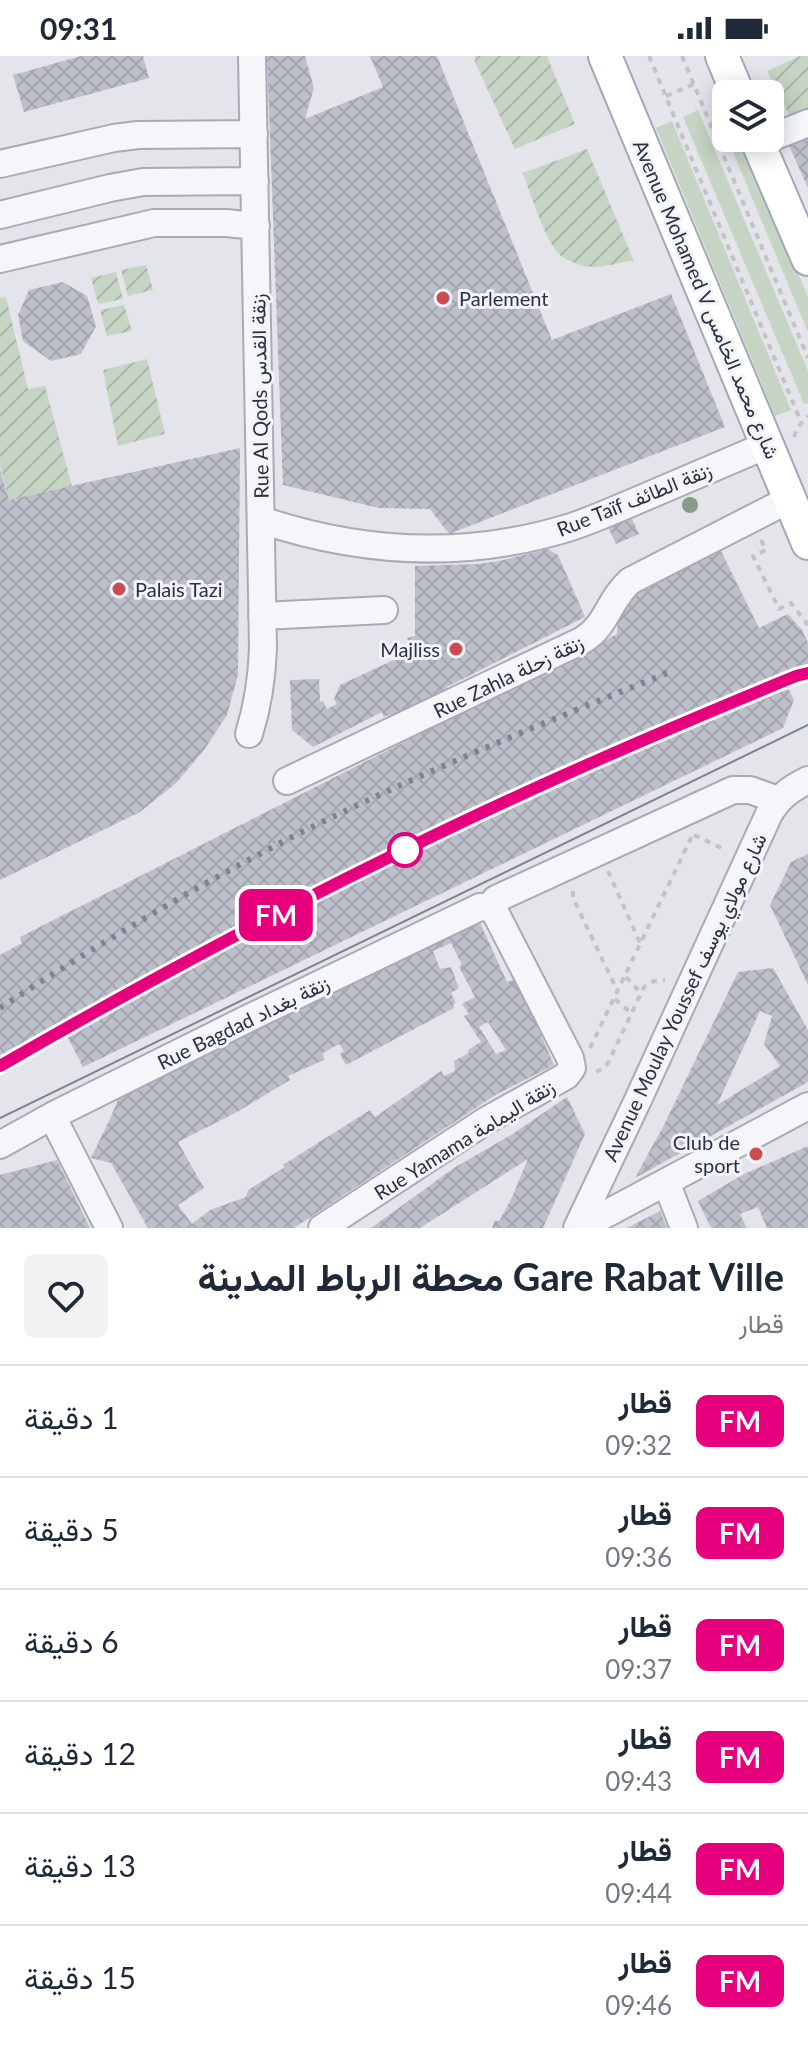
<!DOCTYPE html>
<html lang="ar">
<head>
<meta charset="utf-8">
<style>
	:root { --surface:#fff; --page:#f2f2f3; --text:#1f2937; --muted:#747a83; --line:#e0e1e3 }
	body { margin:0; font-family:Lato,Vazirmatn,sans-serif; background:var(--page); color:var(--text); direction:rtl; height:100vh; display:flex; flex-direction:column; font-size:30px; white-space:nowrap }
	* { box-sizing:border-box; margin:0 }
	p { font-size:26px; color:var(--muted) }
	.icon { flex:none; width:44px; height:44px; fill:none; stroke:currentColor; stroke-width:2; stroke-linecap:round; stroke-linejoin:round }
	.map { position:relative; height:1172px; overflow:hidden; direction:ltr }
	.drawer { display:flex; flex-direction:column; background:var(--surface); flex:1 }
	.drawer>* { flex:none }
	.badge { padding:0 16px; border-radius:12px; font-size:28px; line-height:52px }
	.buttons { position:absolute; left:712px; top:24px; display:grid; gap:16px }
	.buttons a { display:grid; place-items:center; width:72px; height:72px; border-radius:12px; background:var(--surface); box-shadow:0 4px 20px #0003; font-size:40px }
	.map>.badge { position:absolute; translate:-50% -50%; box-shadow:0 0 0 4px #fff }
	.round { display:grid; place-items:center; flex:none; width:84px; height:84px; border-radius:12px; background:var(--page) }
	.summary { display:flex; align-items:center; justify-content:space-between; height:136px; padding:0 24px }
	h1 { font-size:38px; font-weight:700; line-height:60px }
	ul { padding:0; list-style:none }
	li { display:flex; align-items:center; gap:24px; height:112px; padding:0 24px; border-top:2px solid var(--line) }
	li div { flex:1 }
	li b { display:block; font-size:30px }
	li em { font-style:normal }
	li .badge { min-width:88px; font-weight:700; text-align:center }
	.status { display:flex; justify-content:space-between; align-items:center; height:56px; padding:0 40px; background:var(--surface); direction:ltr }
	.status svg { height:22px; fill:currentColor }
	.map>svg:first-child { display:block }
	.grass { fill:#c6d4c4 }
	.garden { fill:url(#garden-furrows) }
	.building { fill:url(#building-cross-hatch); fill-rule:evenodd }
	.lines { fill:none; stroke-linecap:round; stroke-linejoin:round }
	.minor-casing { stroke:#a8abb5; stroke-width:30 }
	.major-casing { stroke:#a2a8b6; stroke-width:36 }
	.path { stroke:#c0c3ca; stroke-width:4; stroke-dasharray:6 6; stroke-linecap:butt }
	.minor { stroke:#f5f6f9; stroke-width:26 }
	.major { stroke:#fff; stroke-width:32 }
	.tram { stroke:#7c8394; stroke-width:2 }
	.rail { stroke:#7c8394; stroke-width:6; stroke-dasharray:4 8; stroke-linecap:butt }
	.tree { fill:#879b89 }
	.line-casing { stroke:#fff; stroke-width:18 }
	.line { stroke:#e6007e; stroke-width:12 }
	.poi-dot { fill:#cd4b50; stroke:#f2f4f8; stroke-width:3 }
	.stop-dot { fill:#fff; stroke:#e6007e; stroke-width:4 }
	.labels { text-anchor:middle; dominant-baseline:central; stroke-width:6; stroke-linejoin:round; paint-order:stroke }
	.poi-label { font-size:20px; fill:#2b3143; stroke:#f2f4f8; text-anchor:start }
	.street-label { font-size:20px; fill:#2b3143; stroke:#f2f4f8 }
</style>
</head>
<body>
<div class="status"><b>09:31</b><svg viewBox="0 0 49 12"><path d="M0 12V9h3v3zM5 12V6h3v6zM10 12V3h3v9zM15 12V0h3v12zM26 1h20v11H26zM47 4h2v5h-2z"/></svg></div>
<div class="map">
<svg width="808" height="1172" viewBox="0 0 808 1172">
	<defs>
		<pattern id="garden-furrows" width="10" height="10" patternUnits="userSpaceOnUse" patternTransform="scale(2)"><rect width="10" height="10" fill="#c6d4c4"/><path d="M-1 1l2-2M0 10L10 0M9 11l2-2" fill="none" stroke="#aab6aa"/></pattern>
		<pattern id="building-cross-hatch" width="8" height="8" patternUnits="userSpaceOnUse" patternTransform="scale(2)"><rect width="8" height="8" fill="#bdc0ca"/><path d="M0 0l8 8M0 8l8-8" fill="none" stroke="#a3a5af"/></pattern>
	</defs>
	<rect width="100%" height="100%" fill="#e3e5eb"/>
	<!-- grass -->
	<path class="grass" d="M698,54L808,315V347L804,348L683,61Z
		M672,65L791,354L775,360L656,72Z
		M727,82H742L808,241V276Z"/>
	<!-- garden -->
	<path class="garden" d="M475,0H547L575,68L515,93L475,6Z
		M800,0H808V54L790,61L767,15Z
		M587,93L634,205C621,205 609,211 596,211C585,212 569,206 560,199C546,187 530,136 523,117Z
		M146,209L153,234L128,240L121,214Z
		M116,216L123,243L98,248L91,222Z
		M6,241L28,333L45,330L72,430L9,444L0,410V242Z
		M124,249L132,275L107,280L100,254Z
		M147,303L165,378L118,390L103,314Z"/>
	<!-- building -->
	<path class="building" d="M81,0H143L149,22L24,56L13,19Z
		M267,0H305L314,32L305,63L383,31L370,0H437L552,284L671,238L725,371L449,478L430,453L379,452L283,429Z
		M808,76V132L787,85Z
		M63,226L87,240L96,270L81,298L51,305L23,285L18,259L29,234Z
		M240,392L238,619L227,659L204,694L176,727L140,756L0,824V414L9,444Z
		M631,461L639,478L616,488L608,471Z
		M548,493L558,499L585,561L447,631L448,636L392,664L389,659L384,661L382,656L313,691L292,674L290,624L319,623L320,646L323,645L327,653L337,648L334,643L340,629L413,595L407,582L415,580V510L478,508L499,505Z
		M721,495L759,572L788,558L802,574L808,587V612L784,624L794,644L783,672L83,1011L63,972L0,1003V899L22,887L20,881L617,578L619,545Z
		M808,798V929L770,849L791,806Z
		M477,860L507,926L515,923L528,949L554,1009L497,1038L294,1172H148L111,1107L91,1102L110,1063L123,1032ZM451,887L462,909L459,911L475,941L462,948L469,958L464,960L481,986L468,994L469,997L454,1005L455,1015L444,1020L441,1015L375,1061L370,1054L283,1109L285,1111L248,1134L246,1141L210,1154L192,1168L178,1149L204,1132L178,1086L237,1056L290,1024L288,1020L324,1004L323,997L339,988L344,995L340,998L346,1009L454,952L453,948L456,947L451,937L459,932L451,911L440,913L433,895ZM488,966L506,994L496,998L479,971Z
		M773,912L808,974V1026L635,1122L664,1069L738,916ZM760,955L772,960L764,988L780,1010L717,1049Z
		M567,1041L585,1078L543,1172H492L495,1164L499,1166L513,1139L528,1103L420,1172H371L454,1112L511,1079Z
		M808,1090V1172H767L758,1151L740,1158L747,1172H711L698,1145L744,1118Z
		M57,1104L90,1172H0V1119Z
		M660,1155L667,1172H627Z"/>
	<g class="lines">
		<!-- minor casing -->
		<g class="minor-casing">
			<path id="minor" d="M758,87L808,67
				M0,108L114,82L138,79L254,78
				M0,159L110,132L143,126L255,125
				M0,203L154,167H226L256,170
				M261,464C363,498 468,503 571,471C598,462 624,450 650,439C689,422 728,406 767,389
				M262,560L384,554
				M249,678C258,649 262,622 263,592L252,0
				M287,725L583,584C608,568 608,545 630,525L790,443
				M489,851L496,843L733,734H750L778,744
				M52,1060L109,1172
				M0,1089L52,1060L247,963L480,851H489
				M666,1126L684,1172
				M322,1172L487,1064L566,1020L572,1012L570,1002L496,858L489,851
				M577,1172L637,1046L769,758C779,741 790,733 808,724
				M580,1172L808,1050"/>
		</g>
		<!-- major casing -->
		<g class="major-casing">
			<path id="major" d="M605,0L808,487
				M722,0L738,38
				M756,82L808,203"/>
		</g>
		<!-- path -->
		<path class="path" d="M649,0L801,366
			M682,0L808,302
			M666,40L694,28
			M794,381L797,372L808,360
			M761,484L766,494L753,500L779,553L791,547L808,569
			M694,779L726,794
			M608,815L640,887
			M573,835V842L618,936
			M626,921L641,937
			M615,943L631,957
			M590,992L692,780
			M596,1016L604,1012L608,1007L644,931L654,925L665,924"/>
		<!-- minor -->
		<use href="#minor" class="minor"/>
		<!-- major -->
		<use href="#major" class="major"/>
		<!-- tram -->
		<path class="tram" d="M0,1062L808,669"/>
		<!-- rail -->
		<path class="rail" d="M0,952C95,890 193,832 294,780C415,719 541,668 667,617
			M0,1010C142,928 286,851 433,780C516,739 602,703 686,664"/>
	</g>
	<!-- trees -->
	<circle class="tree" cx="690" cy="449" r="8"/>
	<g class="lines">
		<!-- line casing -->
		<g class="line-casing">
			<path id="line" d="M0,1010C142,928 287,850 435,779C553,722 674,670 796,620L808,617"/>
		</g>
		<!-- line -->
		<use href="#line" class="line"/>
	</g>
	<!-- markers -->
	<g class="poi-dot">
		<circle cx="443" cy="242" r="8"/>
		<circle cx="119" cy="533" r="8"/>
		<circle cx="456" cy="593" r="8"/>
		<circle cx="756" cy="1098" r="8"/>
	</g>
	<circle class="stop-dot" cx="405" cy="794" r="16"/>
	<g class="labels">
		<!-- poi labels -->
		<g class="poi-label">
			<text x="459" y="242">Parlement</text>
			<text x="135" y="533">Palais Tazi</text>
			<text x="440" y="593" text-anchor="end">Majliss</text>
			<text x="740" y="1086" text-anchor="end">Club de<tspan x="740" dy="23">sport</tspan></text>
		</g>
		<!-- street labels -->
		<g class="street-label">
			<text transform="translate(707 243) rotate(67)">Avenue Mohamed V شارع محمد الخامس</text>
			<text transform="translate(259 340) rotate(-91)">Rue Al Qods زنقة القدس</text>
			<text transform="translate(634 443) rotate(-22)">Rue Taïf زنقة الطائف</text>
			<text transform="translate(508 620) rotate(-26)">Rue Zahla زنقة زحلة</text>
			<text transform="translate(684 941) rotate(-65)">Avenue Moulay Youssef شارع مولاي يوسف</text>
			<text transform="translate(243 966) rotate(-26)">Rue Bagdad زنقة بغداد</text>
			<text transform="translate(464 1083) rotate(-32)">Rue Yamama زنقة اليمامة</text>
		</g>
	</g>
</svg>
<div class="buttons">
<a><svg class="icon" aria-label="layers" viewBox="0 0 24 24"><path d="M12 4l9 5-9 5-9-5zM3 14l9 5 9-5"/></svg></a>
</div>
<b class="badge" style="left:276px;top:859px;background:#e6007e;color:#fff">FM</b>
</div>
<section class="drawer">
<div class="summary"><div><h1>Gare Rabat Ville محطة الرباط المدينة</h1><p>قطار</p></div><a class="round"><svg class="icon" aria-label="heart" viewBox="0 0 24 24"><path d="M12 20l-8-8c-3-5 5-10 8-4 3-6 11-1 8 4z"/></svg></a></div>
<ul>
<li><span class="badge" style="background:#e6007e;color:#fff">FM</span><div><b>قطار</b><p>09:32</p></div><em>1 دقيقة</em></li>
<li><span class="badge" style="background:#e6007e;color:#fff">FM</span><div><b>قطار</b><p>09:36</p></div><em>5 دقيقة</em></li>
<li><span class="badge" style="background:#e6007e;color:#fff">FM</span><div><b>قطار</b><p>09:37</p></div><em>6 دقيقة</em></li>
<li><span class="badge" style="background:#e6007e;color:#fff">FM</span><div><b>قطار</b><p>09:43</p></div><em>12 دقيقة</em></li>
<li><span class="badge" style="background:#e6007e;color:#fff">FM</span><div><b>قطار</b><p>09:44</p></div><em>13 دقيقة</em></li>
<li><span class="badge" style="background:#e6007e;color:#fff">FM</span><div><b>قطار</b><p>09:46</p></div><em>15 دقيقة</em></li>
</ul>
</section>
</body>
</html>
